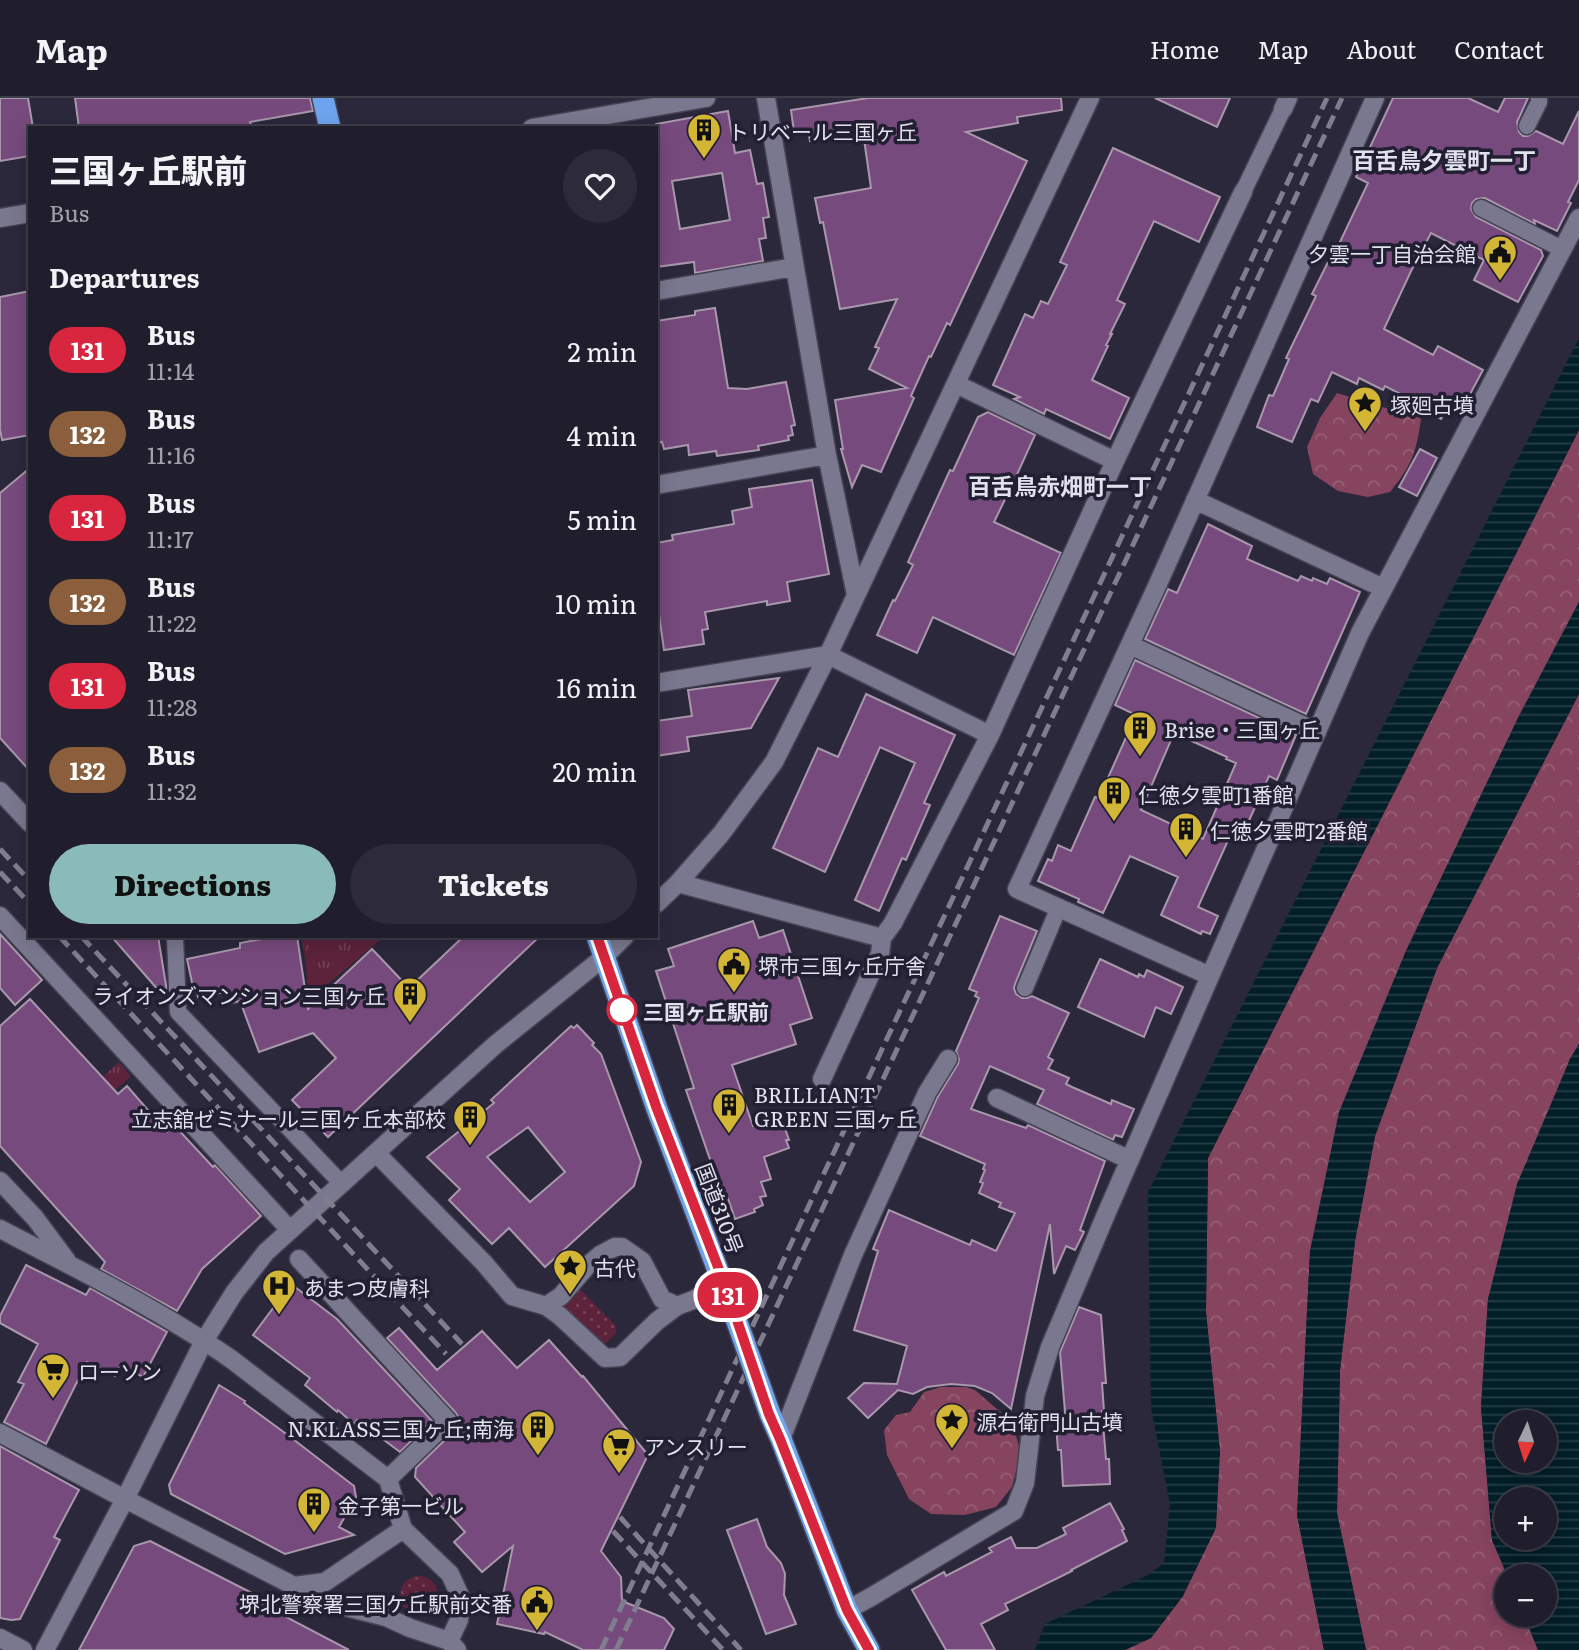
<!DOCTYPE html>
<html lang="en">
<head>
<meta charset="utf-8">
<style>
	:root { --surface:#201e2d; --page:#2d2b39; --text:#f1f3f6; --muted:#a2a2aa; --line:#3d3c49; --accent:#8bbbb9 }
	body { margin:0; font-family:Literata,"Noto Sans JP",serif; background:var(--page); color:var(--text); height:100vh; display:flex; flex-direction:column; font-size:26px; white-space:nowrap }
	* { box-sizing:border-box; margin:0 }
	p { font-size:23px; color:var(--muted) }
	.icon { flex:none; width:38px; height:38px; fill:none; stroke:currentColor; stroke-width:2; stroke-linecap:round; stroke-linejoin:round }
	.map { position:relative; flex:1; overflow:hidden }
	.panel { position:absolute; left:28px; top:28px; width:630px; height:812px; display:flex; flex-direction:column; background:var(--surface); border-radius:0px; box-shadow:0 4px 18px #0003,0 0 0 2px var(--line) }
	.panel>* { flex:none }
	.badge { padding:0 14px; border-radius:23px; font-size:24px; line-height:46px }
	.needle { width:46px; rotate:184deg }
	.controls { position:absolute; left:1494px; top:1312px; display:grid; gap:14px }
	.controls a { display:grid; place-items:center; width:63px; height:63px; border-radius:50%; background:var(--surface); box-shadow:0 4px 18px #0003,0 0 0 2px var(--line); font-size:35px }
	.map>.badge { position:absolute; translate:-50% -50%; box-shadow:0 0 0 4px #fff }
	h2 { padding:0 21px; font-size:26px; line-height:63px }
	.round { display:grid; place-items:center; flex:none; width:74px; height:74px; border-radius:37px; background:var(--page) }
	.overview { display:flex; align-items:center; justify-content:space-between; height:119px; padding:0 21px }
	h1 { font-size:33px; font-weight:800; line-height:52px }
	.action { display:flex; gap:14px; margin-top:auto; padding:14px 21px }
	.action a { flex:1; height:80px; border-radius:42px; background:var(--accent); color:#111; font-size:28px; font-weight:800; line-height:80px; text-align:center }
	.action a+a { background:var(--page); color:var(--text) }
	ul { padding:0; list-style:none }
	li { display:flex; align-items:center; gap:21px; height:84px; padding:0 21px }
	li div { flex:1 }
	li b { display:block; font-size:26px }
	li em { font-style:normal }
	li .badge { min-width:77px; font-weight:700; text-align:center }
	header { display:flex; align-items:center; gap:42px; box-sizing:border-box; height:98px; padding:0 35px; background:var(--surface); border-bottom:2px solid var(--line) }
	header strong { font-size:33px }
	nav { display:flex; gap:38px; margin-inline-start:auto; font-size:24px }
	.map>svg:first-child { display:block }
	.grass { fill:url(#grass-dots) }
	.forest { fill:url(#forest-crowns) }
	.park { fill:url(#park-tufts) }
	.water { fill:url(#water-rules); fill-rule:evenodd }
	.building { fill:#774a7d; stroke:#a997ab; stroke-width:2; fill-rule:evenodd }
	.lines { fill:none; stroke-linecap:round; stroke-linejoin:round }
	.lane-casing { stroke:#454353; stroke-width:19 }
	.street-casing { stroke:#454353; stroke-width:21 }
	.secondary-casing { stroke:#454353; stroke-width:21 }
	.highway-casing { stroke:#454353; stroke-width:24 }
	.lane { stroke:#7a788f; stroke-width:16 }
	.street { stroke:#7a788f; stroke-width:18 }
	.secondary { stroke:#7a788f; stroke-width:18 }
	.highway { stroke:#6ea4ee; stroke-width:21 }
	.rail { stroke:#7f7d8e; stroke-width:5; stroke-dasharray:14 7; stroke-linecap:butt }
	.highway-bridge-casing { stroke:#454353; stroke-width:24; stroke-linecap:butt }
	.highway-bridge { stroke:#6ea4ee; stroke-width:21 }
	.line-casing { stroke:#fff; stroke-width:16 }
	.line { stroke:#d7263d; stroke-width:10 }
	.stop-dot { fill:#fff; stroke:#d7263d; stroke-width:3.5 }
	.labels { text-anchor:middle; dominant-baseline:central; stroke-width:7; stroke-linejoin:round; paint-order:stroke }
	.poi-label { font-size:21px; fill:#e2e1ee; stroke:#211f31; text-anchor:start }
	.stop-label { font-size:21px; font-weight:bold; fill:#e2e1ee; stroke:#211f31; text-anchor:start }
	.street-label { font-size:21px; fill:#e2e1ee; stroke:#211f31 }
	.neighbourhood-label { font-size:23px; font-weight:bold; fill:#e2e1ee; stroke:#211f31 }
</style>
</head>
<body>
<header>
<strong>Map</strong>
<nav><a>Home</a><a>Map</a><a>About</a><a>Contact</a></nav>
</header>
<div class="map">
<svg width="1579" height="1552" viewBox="0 0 1579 1552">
	<defs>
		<pattern id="grass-dots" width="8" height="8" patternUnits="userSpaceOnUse" patternTransform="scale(1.75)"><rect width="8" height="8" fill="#5c233b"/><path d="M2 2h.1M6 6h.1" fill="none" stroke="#734358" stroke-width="1.8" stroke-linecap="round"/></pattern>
		<pattern id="forest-crowns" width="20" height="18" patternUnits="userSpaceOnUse" patternTransform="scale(1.75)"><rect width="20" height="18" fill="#86445e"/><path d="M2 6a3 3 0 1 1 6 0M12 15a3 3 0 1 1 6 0" fill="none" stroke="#975f75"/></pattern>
		<pattern id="park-tufts" width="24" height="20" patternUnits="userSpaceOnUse" patternTransform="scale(1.75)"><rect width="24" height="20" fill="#5c233b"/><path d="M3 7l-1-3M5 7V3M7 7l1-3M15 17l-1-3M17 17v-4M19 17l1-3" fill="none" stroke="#734358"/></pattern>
		<pattern id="water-rules" width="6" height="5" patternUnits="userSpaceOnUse" patternTransform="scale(1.75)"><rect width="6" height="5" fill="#021e27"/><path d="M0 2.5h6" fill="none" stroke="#273e47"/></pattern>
	</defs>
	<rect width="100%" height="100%" fill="#2b283c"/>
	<!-- grass -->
	<path class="grass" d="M576,1191L581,1192L616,1228V1235L606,1245L597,1244L565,1211C562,1202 570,1197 576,1191Z
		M400 1497a19 19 0 1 1 38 0a19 19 0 1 1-38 0Z"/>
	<!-- forest -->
	<path class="forest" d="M1337,295L1389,311L1405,307L1421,321C1416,355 1412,367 1390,394L1368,399L1338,393L1313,376L1307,349L1320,320Z
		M1579,332V504L1518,620L1405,855L1310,1153L1297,1417L1324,1552H1125L1151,1540L1183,1498L1220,1354L1206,1214L1208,1060Z
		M1579,596V946L1570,961L1488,1201L1481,1309L1492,1442L1508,1479L1507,1517H1524L1538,1552H1366L1337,1415L1340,1272L1355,1143L1375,1038L1437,870Z
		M941,1289H966L975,1292L1012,1324L1021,1355L1012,1389L996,1409L965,1417L931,1416L909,1401L887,1357L884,1332L896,1317L910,1314L924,1294Z"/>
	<!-- park -->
	<path class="park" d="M302,838H385L310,901Z
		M119,964L131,978L84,1020L72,1007Z"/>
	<!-- water -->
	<path class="water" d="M1579,240V332L1208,1060L1206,1214L1220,1354L1216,1430L1183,1498L1151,1540L1125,1552H1035L1045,1526L1148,1477L1164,1465L1170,1406L1151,1310L1148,1094Z
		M1579,504V596L1437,870L1375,1038L1355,1143L1340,1272L1337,1415L1366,1552H1324L1297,1417L1310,1153L1339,1014L1405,855L1518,620Z
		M1579,946V1552H1538L1524,1517H1545V1479H1508L1492,1442L1481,1309L1488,1201L1517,1086L1570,961ZM1507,1325H1545V1363H1507ZM1507,1402H1545V1440H1507Z"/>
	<!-- building -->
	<path class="building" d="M0,0H28L33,30H30V58L0,63Z
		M75,0H310L313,13L250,24L252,30H79Z
		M868,0H1061L1062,12L1017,19L1018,25L966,34L1027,63L950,227L947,225L931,259L929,258L911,298L914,300L881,374L862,367L852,389L841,351H843L835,302L907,290L869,271L879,250L875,249L897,201L840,211L823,124L820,125L815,100L871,90L863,34L810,43L808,32L794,34L791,12Z
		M1155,0H1230L1217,29Z
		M1393,0H1468L1498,14L1505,0H1528L1517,24L1519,34L1523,38H1528L1536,33L1563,46L1579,13V82L1568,104L1571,105L1557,133L1534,122L1535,126L1485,100L1476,101L1472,105L1471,111L1476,119L1541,152L1543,158L1518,204L1474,182L1484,162L1431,135L1412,171L1384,231L1433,257L1438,248L1483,272L1461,313L1449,306L1441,321L1420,310L1422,307L1385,288L1383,292L1359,280L1357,286L1332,274L1318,304L1311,301L1292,344L1257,329L1269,297L1273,298L1289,261L1286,260L1316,198L1312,196L1328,164L1330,165L1368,85L1356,79Z
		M728,13L735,55L750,52L757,86L763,85L769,119L763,120L766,140L759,141L763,163L695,175L694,164L656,169V26ZM722,75L730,122L680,131L672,83Z
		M1113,50L1220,99L1199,144L1154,123L1117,202L1125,206L1110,236H1112L1106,247L1108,248L1092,282L1129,300L1110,341L1046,311L1044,316L1014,301L1020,299L993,287L1025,216L1033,220L1041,203L1048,206L1067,167L1060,164Z
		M30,193V337L2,342L0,331V199Z
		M715,210L728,290L747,291L786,284L795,327L791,328L793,337L788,338L789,342L758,348L759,352L717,358L716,353L689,357L688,347L664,351L662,344L656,345V223L695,217V213Z
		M988,314L1035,337L1014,383L994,424L1061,455L1014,557L933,519L917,555L877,537L893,502L895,503L913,467L908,464L950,372L953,373L978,319Z
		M1420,351L1437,360L1417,398L1399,389Z
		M30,370V673L0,640V395Z
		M812,382L829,476L787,484L790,503L767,507V503L705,514L708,531L702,532L704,546L664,552L656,496V445L673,442L672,437L734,426L732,413L752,409L749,391Z
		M1208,426L1252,448L1247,461L1284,477L1298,483L1301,478L1312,483L1313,480L1327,486L1330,480L1360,494L1306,616L1145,541L1168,491L1177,495Z
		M1135,562L1296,637L1277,682L1269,678L1244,734L1234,729L1198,809L1218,818L1210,836L1202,833L1201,836L1161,817L1178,779L1130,758L1103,815L1078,804L1079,801L1038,783L1048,761L1052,763L1058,747L1071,753L1095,699L1099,700L1136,617L1115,607ZM1174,635L1227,659L1226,661L1236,665L1203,741L1141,712Z
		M779,580L751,630L687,639L689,653L656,658V623L692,618L688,592Z
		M866,596L955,637L924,705L930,707L906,762L902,760L879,813L855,802L915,665L880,649L825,774L773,750L818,650L838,659Z
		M1000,818L1037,833L1015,886L1014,890L1016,896L1022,900H1027L1032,898L1069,915L1048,959L1053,962L1048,971L1069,980L1066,986L1072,989L1111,1006L1112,1002L1134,1011L1122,1039L1115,1037L1113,1042L1037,1006L1044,992L990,968L971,1011L1026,1030L1028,1027L1105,1063L1080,1132L1084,1134L1075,1152L1066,1148L1054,1176L1050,1126L1011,1311L992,1295L975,1288L951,1286L927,1289L913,1296L898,1292L868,1320L848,1300L864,1285L897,1286L907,1248L854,1232L878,1153L873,1151L889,1112L970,1147L972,1142L996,1153L1015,1115L999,1109L1001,1105L979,1095L983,1085L980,1084L985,1072L983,1071L985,1066L920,1038L937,1000L958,966L959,961L956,953L979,900L975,898L977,894L969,891Z
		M753,823L759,840L783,832L812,920L790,927L796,946L732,967L753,1028L781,1019L789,1042H786L789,1050L764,1059L771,1081L761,1084L766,1098L760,1099L763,1107L754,1111L755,1114L735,1121L727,1098L723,1099L686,992L694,990L656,873L674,868L668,851Z
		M0,836L42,882L15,907L0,890Z
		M111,838H158L166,887L167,902Z
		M278,838H297L308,911L372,851L409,890L464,838H540L328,1039L292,1002L336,960L313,935L259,954L240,903L228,906L226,894L198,899L197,893L194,894L187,861L240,850V845Z
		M1100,861L1138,879L1139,876L1144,879L1147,872L1183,889L1171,916L1156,909L1144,939L1078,909Z
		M30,901L118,996L127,988L167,1034L175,1028L213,1069L215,1067L261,1118L202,1171L177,1213L101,1171L105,1164L0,1048V928Z
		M577,927L594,945L592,947L601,956L641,1064L634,1088L545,1169L509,1130L492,1146L449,1102L460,1091L427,1059L494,1005L491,1002L519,976L571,928L574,930ZM528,1029L565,1074L530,1104L487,1059Z
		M26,1167L86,1197L90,1190L167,1234L143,1279L121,1267L115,1278L87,1264L46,1346L4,1324L24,1286L18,1284L38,1246L0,1225V1218Z
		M291,1186L337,1221L432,1323L400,1354L357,1322L354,1326L338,1312L337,1314L305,1287L310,1280L253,1237Z
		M1079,1209L1101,1217L1106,1285H1102L1104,1313H1102L1106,1361H1109L1110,1386L1063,1388L1061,1352H1058L1056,1327L1066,1326L1060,1254Z
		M399,1230L437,1272L482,1233L517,1270L549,1242L582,1279L583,1278L648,1357L601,1453L621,1479L622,1503L664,1520L674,1531L664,1552H583L545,1534L544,1536L497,1526L513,1448L482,1474L454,1444L465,1434L415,1379L416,1370L456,1331L459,1327V1321L456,1315L387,1240Z
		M219,1287L245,1303L244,1305L289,1338L354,1388L356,1399L339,1429L354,1437L285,1456L171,1396L169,1387Z
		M0,1348L79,1392L54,1439L60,1442L20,1521L11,1522L0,1520Z
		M1110,1405L1124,1431L1122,1432L1127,1443L1071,1472L1072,1473L1005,1506L1008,1512L981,1526L995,1552H946L912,1492L944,1474L946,1478L992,1454L989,1450L1011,1439L1016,1450H1037L1066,1436L1063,1430Z
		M757,1421L767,1449L781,1465L785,1476L784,1497L796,1526L766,1536L727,1432Z
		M150,1443L252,1495L250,1500L349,1552H79L134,1448Z"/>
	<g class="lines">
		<!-- lane casing -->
		<g class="lane-casing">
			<path id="lane" d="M1527,28L1539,4V0
				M1243,94L1283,11
				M1481,110L1562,151
				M175,838L178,914L342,1086
				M1025,890L1059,809"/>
		</g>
		<!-- street casing -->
		<g class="street-casing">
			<path id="street" d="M766,0L827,357L856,497
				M1283,11L1288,0
				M532,30L706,0
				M0,120L30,115
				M656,193L794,169
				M956,286L1115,363
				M656,387L827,357
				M1195,402L1383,490
				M1130,547L1317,634
				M656,585L828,557L990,637
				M0,693L30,725
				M678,785L882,840L893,825L990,637L1115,363L1243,94
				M0,818L290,1132
				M1210,878L1017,791L1157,488L1375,0
				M822,981L880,856L882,840
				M997,1000L1130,1062
				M0,1083L35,1120L67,1163
				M0,1131C78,1171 158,1211 231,1261L388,1381L403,1431L450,1476L461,1500L459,1522L449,1543
				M615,1149H622L642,1163L662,1201L677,1208L657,1223L620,1259L605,1260L560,1218L546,1208L561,1198L586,1169L600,1157Z
				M299,1161L448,1323L388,1381
				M0,1335L125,1401
				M781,1341L853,1157L927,995L948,961
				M294,1488L322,1503L386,1519L410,1530L449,1543L457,1552
				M294,1488L325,1484L403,1431
				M847,1512L871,1499L1014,1413L1025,1385L1035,1298L1050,1249L1107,1114L1360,535L1579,120
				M0,1540L23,1552"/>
		</g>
		<!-- secondary casing -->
		<g class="secondary-casing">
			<path id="secondary" d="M656,806L678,785L721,736L774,664L828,557L1090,0
				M376,1055L484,1165L512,1198L546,1208
				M677,1208L693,1202L725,1187
				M125,1401L294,1488
				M45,1552L125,1401L204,1243L234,1195L266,1154L495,947L604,859L625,838"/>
		</g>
		<!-- highway casing -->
		<g class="highway-casing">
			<path id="highway" d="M323,0L330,30
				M597,838L657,1011L731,1207
				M770,1316L781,1341L847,1512L869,1552"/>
		</g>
		<!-- lane -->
		<use href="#lane" class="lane"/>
		<!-- street -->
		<use href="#street" class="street"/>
		<!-- secondary -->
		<use href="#secondary" class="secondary"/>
		<!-- highway -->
		<use href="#highway" class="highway"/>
		<!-- rail -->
		<path class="rail" d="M0,751L30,783
			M0,774L30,806
			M59,838L446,1256
			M81,838L462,1246
			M620,1419L741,1552
			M613,1433L723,1552
			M601,1552L1327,0
			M616,1552L1342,0"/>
		<!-- highway-bridge casing -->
		<g class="highway-bridge-casing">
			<path id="highway-bridge" d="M731,1207L770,1316"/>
		</g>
		<!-- highway-bridge -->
		<use href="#highway-bridge" class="highway-bridge"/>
	</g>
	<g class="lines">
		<!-- line casing -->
		<g class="line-casing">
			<path id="line" d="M597,838L657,1011L725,1187L769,1316L780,1341L847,1512L869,1552"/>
		</g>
		<!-- line -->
		<use href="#line" class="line"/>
	</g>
	<!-- icons -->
	<defs>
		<g id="building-pin" transform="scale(1.75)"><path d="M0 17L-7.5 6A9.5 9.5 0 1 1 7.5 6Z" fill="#d3b635" stroke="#211f31"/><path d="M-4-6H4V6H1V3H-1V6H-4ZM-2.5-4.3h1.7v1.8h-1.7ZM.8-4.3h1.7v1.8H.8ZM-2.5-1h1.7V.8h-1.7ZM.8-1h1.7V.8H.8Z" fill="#111"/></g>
		<g id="civic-pin" transform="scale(1.75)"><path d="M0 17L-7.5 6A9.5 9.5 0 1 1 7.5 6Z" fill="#d3b635" stroke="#211f31"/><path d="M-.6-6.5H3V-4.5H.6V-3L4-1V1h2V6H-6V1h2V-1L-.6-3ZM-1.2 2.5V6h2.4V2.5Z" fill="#111"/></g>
		<g id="sight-pin" transform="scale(1.75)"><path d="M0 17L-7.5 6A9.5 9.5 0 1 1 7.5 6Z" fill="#d3b635" stroke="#211f31"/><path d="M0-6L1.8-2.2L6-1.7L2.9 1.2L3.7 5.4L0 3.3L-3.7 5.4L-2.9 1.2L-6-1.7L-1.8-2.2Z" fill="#111"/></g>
		<g id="hospital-pin" transform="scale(1.75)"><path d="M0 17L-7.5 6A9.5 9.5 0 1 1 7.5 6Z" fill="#d3b635" stroke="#211f31"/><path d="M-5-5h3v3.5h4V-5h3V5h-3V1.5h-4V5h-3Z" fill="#111"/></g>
		<g id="supermarket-pin" transform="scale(1.75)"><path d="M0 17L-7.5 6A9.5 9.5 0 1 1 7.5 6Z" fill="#d3b635" stroke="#211f31"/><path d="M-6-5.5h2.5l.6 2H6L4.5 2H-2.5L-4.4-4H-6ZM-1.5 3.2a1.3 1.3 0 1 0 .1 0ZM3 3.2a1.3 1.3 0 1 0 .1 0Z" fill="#111"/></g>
	</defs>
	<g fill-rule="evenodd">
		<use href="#building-pin" x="704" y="32"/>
		<use href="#civic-pin" x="1500" y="154"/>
		<use href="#sight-pin" x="1365" y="305"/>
		<use href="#building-pin" x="1140" y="630"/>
		<use href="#building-pin" x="1114" y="695"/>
		<use href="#building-pin" x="1186" y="731"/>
		<use href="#civic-pin" x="734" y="866"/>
		<use href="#building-pin" x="410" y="896"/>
		<use href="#building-pin" x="729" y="1007"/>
		<use href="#building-pin" x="470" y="1019"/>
		<use href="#sight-pin" x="570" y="1168"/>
		<use href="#hospital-pin" x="279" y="1188"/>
		<use href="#supermarket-pin" x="53" y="1272"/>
		<use href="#sight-pin" x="952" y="1322"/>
		<use href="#building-pin" x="538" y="1329"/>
		<use href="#supermarket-pin" x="619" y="1347"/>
		<use href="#building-pin" x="314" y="1406"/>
		<use href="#civic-pin" x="537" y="1504"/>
	</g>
	<!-- markers -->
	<circle class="stop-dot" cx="622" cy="912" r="14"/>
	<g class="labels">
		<!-- poi labels -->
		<g class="poi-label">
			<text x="728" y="32">トリベール三国ヶ丘</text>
			<text x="1476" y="154" text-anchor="end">夕雲一丁自治会館</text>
			<text x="1390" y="305">塚廻古墳</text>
			<text x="1164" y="630">Brise・三国ヶ丘</text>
			<text x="1138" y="695">仁徳夕雲町1番館</text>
			<text x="1210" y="731">仁徳夕雲町2番館</text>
			<text x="758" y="866">堺市三国ヶ丘庁舎</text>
			<text x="386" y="896" text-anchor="end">ライオンズマンション三国ヶ丘</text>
			<text x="754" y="995">BRILLIANT<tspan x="754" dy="24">GREEN 三国ヶ丘</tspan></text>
			<text x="446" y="1019" text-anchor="end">立志舘ゼミナール三国ヶ丘本部校</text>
			<text x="594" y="1168">古代</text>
			<text x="304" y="1188">あまつ皮膚科</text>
			<text x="78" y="1272">ローソン</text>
			<text x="976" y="1322">源右衛門山古墳</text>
			<text x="514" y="1329" text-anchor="end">N.KLASS三国ヶ丘;南海</text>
			<text x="644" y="1347">アンスリー</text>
			<text x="338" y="1406">金子第一ビル</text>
			<text x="512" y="1504" text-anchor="end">堺北警察署三国ケ丘駅前交番</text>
		</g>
		<!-- stop labels -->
		<g class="stop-label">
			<text x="643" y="912">三国ヶ丘駅前</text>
		</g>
		<!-- street labels -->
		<g class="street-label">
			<text transform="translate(721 1110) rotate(69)">国道310号</text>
		</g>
		<!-- neighbourhood labels -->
		<g class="neighbourhood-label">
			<text x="1444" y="61">百舌鳥夕雲町一丁</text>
			<text x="1060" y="387">百舌鳥赤畑町一丁</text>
		</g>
	</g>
</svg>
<div class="controls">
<a><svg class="needle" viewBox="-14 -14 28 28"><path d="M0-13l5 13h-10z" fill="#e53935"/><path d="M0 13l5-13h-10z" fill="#a2a2aa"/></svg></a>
<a>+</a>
<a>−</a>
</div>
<b class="badge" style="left:728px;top:1197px;background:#d7263d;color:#fff">131</b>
<section class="panel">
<div class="overview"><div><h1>三国ヶ丘駅前</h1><p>Bus</p></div><a class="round"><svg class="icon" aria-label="heart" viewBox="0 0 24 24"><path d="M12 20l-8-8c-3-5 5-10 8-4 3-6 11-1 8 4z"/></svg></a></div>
<h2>Departures</h2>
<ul>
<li><span class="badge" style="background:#d7263d;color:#fff">131</span><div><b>Bus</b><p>11:14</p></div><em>2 min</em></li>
<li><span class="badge" style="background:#8b5e3c;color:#fff">132</span><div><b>Bus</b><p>11:16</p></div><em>4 min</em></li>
<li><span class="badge" style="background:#d7263d;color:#fff">131</span><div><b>Bus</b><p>11:17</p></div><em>5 min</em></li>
<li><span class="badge" style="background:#8b5e3c;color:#fff">132</span><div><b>Bus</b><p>11:22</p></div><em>10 min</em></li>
<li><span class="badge" style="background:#d7263d;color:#fff">131</span><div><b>Bus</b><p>11:28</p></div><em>16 min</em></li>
<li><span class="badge" style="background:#8b5e3c;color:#fff">132</span><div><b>Bus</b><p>11:32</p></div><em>20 min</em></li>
</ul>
<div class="action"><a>Directions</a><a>Tickets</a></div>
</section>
</div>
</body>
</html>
